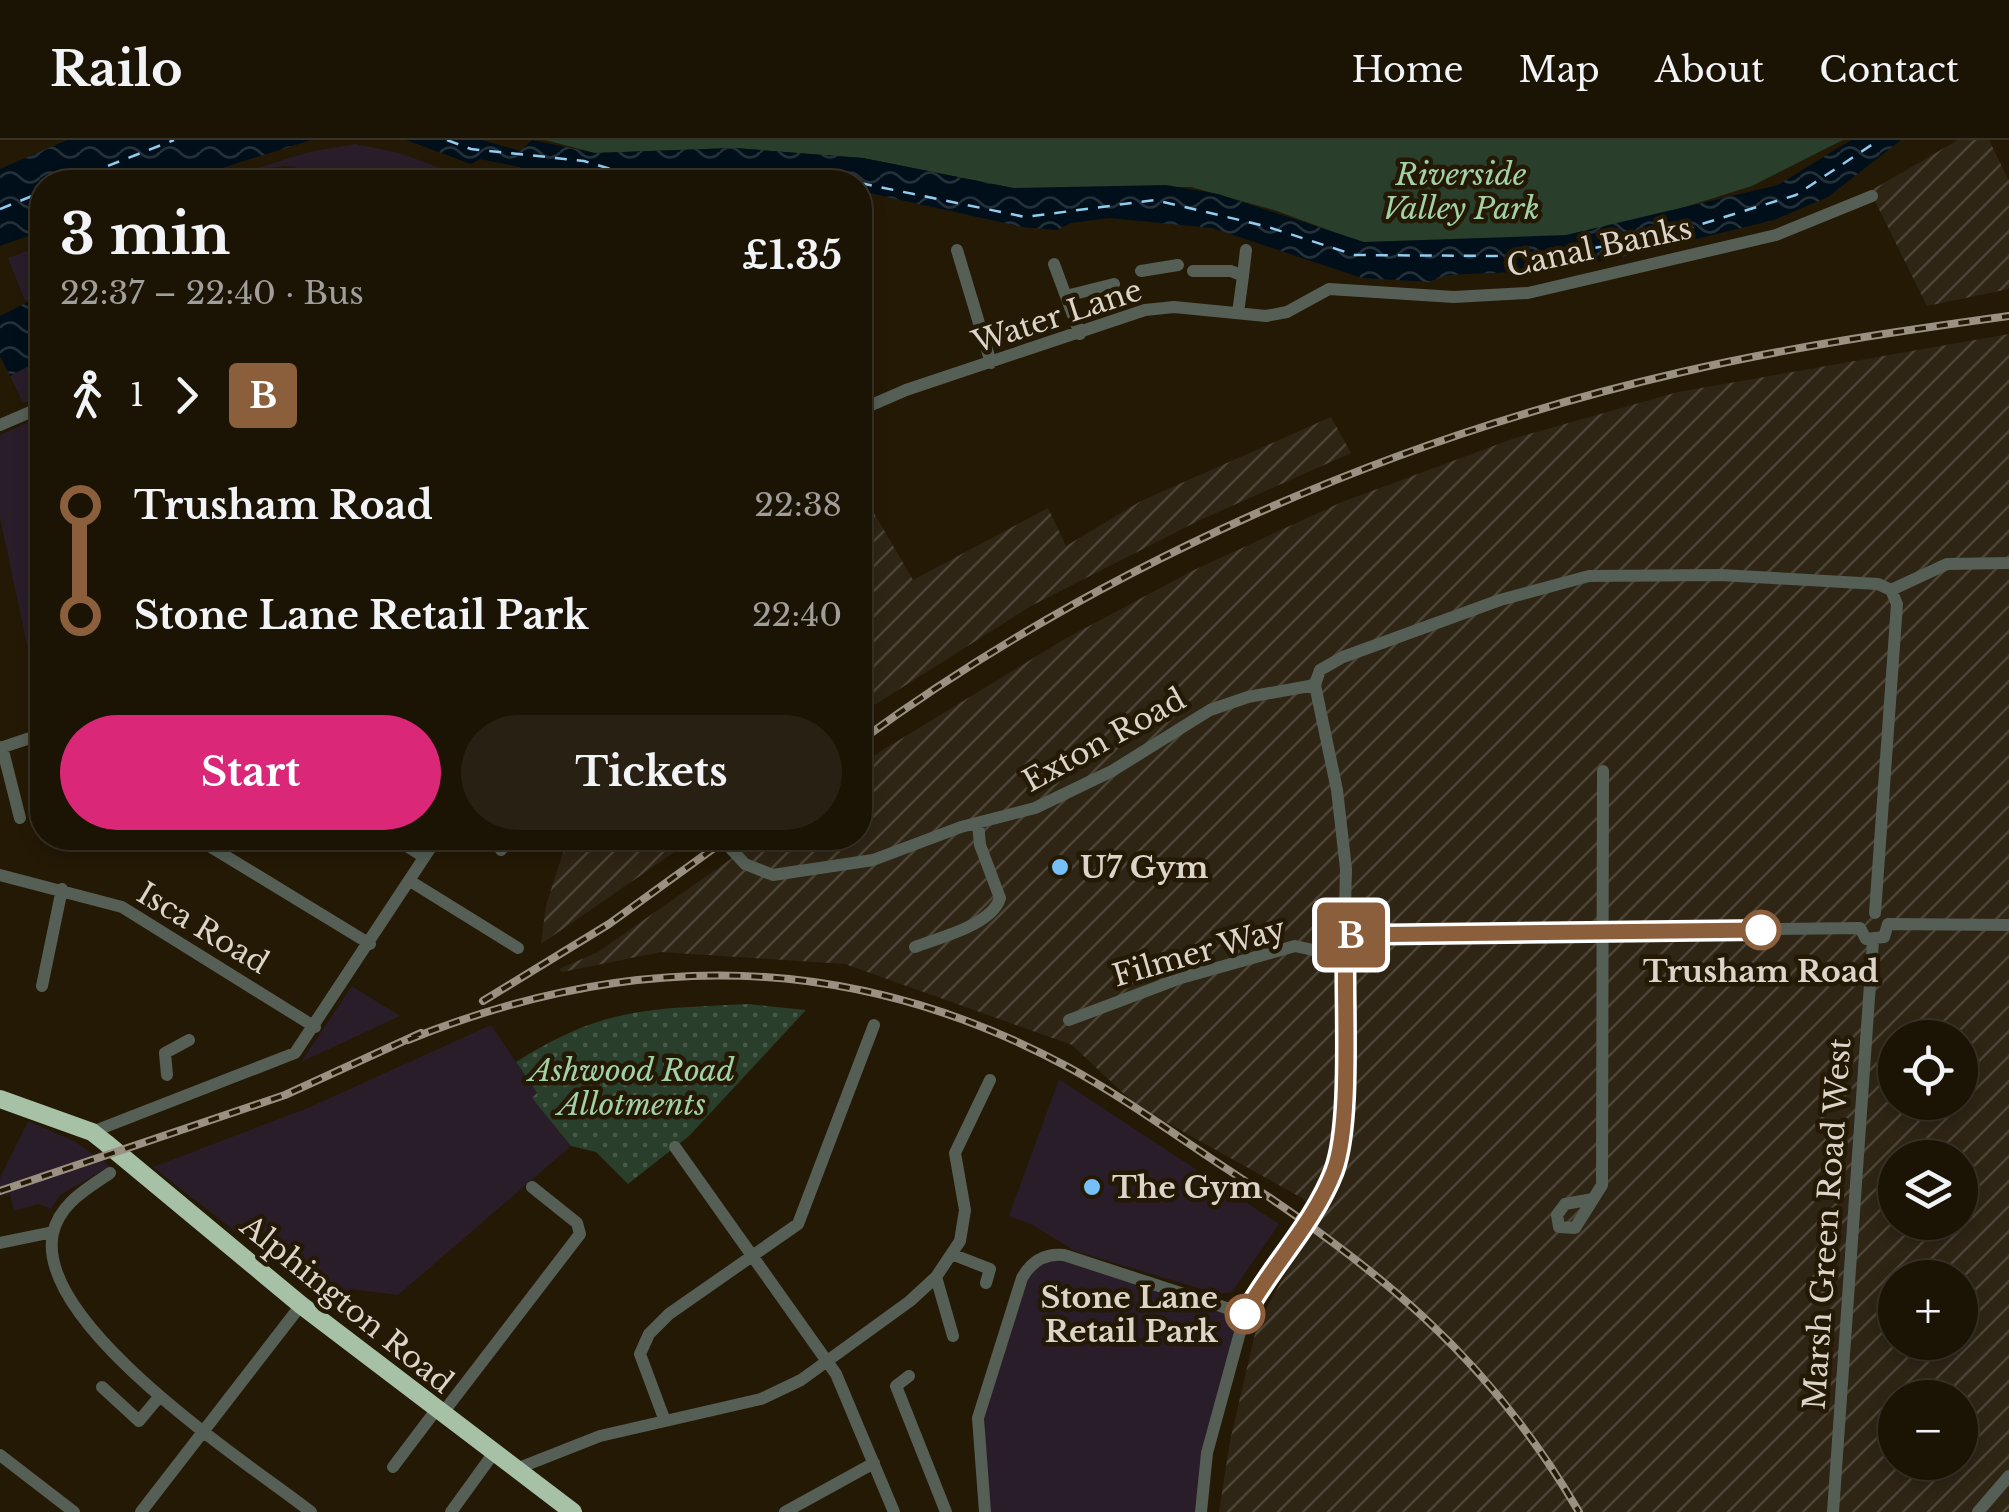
<!DOCTYPE html>
<html lang="en">
<head>
<meta charset="utf-8">
<style>
	:root { --surface:#1b1304; --page:#282013; --text:#f1f3f6; --muted:#a09e9a; --line:#393226; --accent:#db2777 }
	body { margin:0; font-family:"Libre Baskerville",serif; background:var(--page); color:var(--text); height:100vh; display:flex; flex-direction:column; font-size:38px; white-space:nowrap }
	* { box-sizing:border-box; margin:0 }
	p { font-size:32px; color:var(--muted) }
	.icon { flex:none; width:55px; height:55px; fill:none; stroke:currentColor; stroke-width:2; stroke-linecap:round; stroke-linejoin:round }
	.map { position:relative; flex:1; overflow:hidden }
	.sheet { position:absolute; left:30px; top:30px; width:842px; height:680px; display:flex; flex-direction:column; background:var(--surface); border-radius:40px; box-shadow:0 5px 15px #0003,0 0 0 2px var(--line) }
	.sheet>* { flex:none }
	.badge { padding:0 20px; border-radius:8px; font-size:35px; line-height:65px }
	.buttons { position:absolute; left:1878px; top:880px; display:grid; gap:20px }
	.buttons a { display:grid; place-items:center; width:100px; height:100px; border-radius:50%; background:var(--surface); box-shadow:0 5px 15px #0003,0 0 0 2px var(--line); font-size:50px }
	.map>.badge { position:absolute; translate:-50% -50%; box-shadow:0 0 0 5px #fff }
	.legs { display:flex; align-items:center; gap:15px; height:110px; padding:0 30px; font-size:32px }
	.legs p { margin-inline-start:auto }
	.headline { display:flex; align-items:center; justify-content:space-between; height:170px; padding:0 30px }
	h1 { font-size:55px; font-weight:800; line-height:75px }
	.primary-button { display:flex; gap:20px; margin-top:auto; padding:20px 30px }
	.primary-button a { flex:1; height:115px; border-radius:60px; background:var(--accent); color:#fff; font-size:40px; font-weight:800; line-height:115px; text-align:center }
	.primary-button a+a { background:var(--page); color:var(--text) }
	ul { padding:0 30px; list-style:none }
	li { display:flex; align-items:center; gap:35px; height:110px; font-size:38px }
	li i { display:grid; place-items:center; width:15px; height:100%; margin:0 12px; background:currentColor }
	li i::after { content:''; width:25px; height:25px; margin:-12px; border:8px solid; border-radius:50%; background:var(--surface) }
	li p { margin-inline-start:auto }
	li:first-child i { background:linear-gradient(#0000 50%,currentColor 0) }
	li:last-child i { background:linear-gradient(currentColor 50%,#0000 0) }
	header { display:flex; align-items:center; gap:60px; box-sizing:border-box; height:140px; padding:0 50px; background:var(--surface); border-bottom:2px solid var(--line) }
	header strong { font-size:48px }
	nav { display:flex; gap:55px; margin-inline-start:auto; font-size:35px }
	.map>svg:first-child { display:block }
	.commercial { fill:#2a1d2a }
	.industrial { fill:url(#industrial-furrows); fill-rule:evenodd }
	.grass { fill:url(#grass-dots) }
	.park { fill:#293e2b }
	.water { fill:url(#water-waves) }
	.lines { fill:none; stroke-linecap:round; stroke-linejoin:round }
	.ferry { stroke:#92cdef; stroke-width:2.5; stroke-dasharray:12 10; stroke-linecap:butt }
	.minor { stroke:#555f55; stroke-width:12 }
	.highway { stroke:#a7c1a6; stroke-width:18 }
	.rail-casing { stroke:#9a9182; stroke-width:8 }
	.rail { stroke:#241905; stroke-width:4; stroke-dasharray:11; stroke-linecap:butt }
	.line-1-casing { stroke:#fff; stroke-width:22 }
	.line-1 { stroke:#8b5e3c; stroke-width:15 }
	.poi-dot { fill:#76c0f7; stroke:#241905; stroke-width:4 }
	.stop-1-dot { fill:#fff; stroke:#8b5e3c; stroke-width:5 }
	.labels { text-anchor:middle; dominant-baseline:central; stroke-width:9; stroke-linejoin:round; paint-order:stroke }
	.park-label { font-size:30px; font-style:italic; fill:#a3d1a6; stroke:#241905 }
	.street-label { font-size:30px; fill:#dcd4c8; stroke:#241905 }
	.poi-label { font-size:30px; font-weight:bold; fill:#dcd4c8; stroke:#241905; text-anchor:start }
	.stop-label { font-size:30px; font-weight:bold; fill:#dcd4c8; stroke:#241905 }
</style>
</head>
<body>
<header>
<strong>Railo</strong>
<nav><a>Home</a><a>Map</a><a>About</a><a>Contact</a></nav>
</header>
<div class="map">
<svg width="2009" height="1372" viewBox="0 0 2009 1372">
	<defs>
		<pattern id="industrial-furrows" width="10" height="10" patternUnits="userSpaceOnUse" patternTransform="scale(2.5)"><rect width="10" height="10" fill="#2e2515"/><path d="M-1 1l2-2M0 10L10 0M9 11l2-2" fill="none" stroke="#4c4436"/></pattern>
		<pattern id="grass-dots" width="8" height="8" patternUnits="userSpaceOnUse" patternTransform="scale(2.5)"><rect width="8" height="8" fill="#293e2b"/><path d="M2 2h.1M6 6h.1" fill="none" stroke="#475948" stroke-width="1.8" stroke-linecap="round"/></pattern>
		<pattern id="water-waves" width="16" height="10" patternUnits="userSpaceOnUse" patternTransform="scale(2.5)"><rect width="16" height="10" fill="#000f1a"/><path d="M0 5q4-4 8 0t8 0" fill="none" stroke="#25313a"/></pattern>
	</defs>
	<rect width="100%" height="100%" fill="#241905"/>
	<!-- commercial -->
	<path class="commercial" d="M355,4L400,13L448,31L504,42L358,39L356,29L308,37L295,27L283,26L265,29L241,42H214L309,12Z
		M42,105V153L25,161L8,118Z
		M42,219V258L23,263L10,236Z
		M42,276V575L0,378V295Z
		M352,846L400,876L301,922Z
		M491,885L537,954L533,958L571,1006L398,1155L350,1149L329,1165L153,1027L308,968Z
		M1059,939L1279,1084L1232,1152L1218,1154L1075,1111L1033,1085L1009,1076Z
		M28,981L74,1001L110,1026L60,1055L51,1069L38,1064L14,1071L10,1054L0,1056V1038Z
		M1054,1118L1241,1176L1202,1319L1195,1372H987L984,1267L1029,1133Z"/>
	<!-- industrial -->
	<path class="industrial" d="M1958,0H1989L2009,41V149L1927,166L1870,51Z
		M2009,194V1372H1219L1230,1301L1257,1185L1318,1075L1302,1058L1137,966L1072,905L845,824L661,812L562,832L559,829L598,812L761,698H860V624L1063,500L1194,430L1342,362L1515,298L1678,252ZM1895,898H1960V962H1895ZM1895,1018H1960V1082H1895ZM1895,1138H1960V1202H1895ZM1895,1258H1960V1322H1895Z
		M1331,277L1351,313L1198,381L1031,466L860,574V349L913,440L1048,368L1066,406L1141,361Z
		M568,698H695L541,804L546,765Z"/>
	<!-- grass -->
	<path class="grass" d="M748,864L806,870L689,996L628,1044L596,1012L571,1006L532,958L537,953L516,922C603,867 648,869 748,864Z"/>
	<!-- park -->
	<path class="park" d="M545,0H1843L1752,46L1586,98L1508,104L1361,102L1274,70L1191,47L1013,48L863,18L734,8L595,13Z"/>
	<!-- water -->
	<path class="water" d="M67,0H311L178,42H42V91L0,106V29Z
		M406,0H482L520,11L532,0L595,13L734,8L863,18L1013,48L1166,45L1218,54L1364,102L1566,95L1778,45L1851,0H1901L1828,57L1774,80L1614,119L1535,131L1447,135L1429,142L1362,138L1212,88L1109,78L1071,83L1057,90L1022,87L860,51V42H526L529,34L520,27L480,19L471,24Z
		M42,155V219L10,236L0,216V176Z"/>
	<g class="lines">
		<!-- ferry -->
		<path class="ferry" d="M447,0L471,9L584,21L617,31L711,30L858,42
			M67,42L174,0
			M860,43L1025,77L1155,60L1265,86L1355,115L1496,116L1583,110L1666,95L1796,55L1879,0
			M0,69L42,52"/>
		<!-- minor -->
		<path class="minor" d="M957,110L991,223
			M1054,124L1080,194
			M1141,131L1178,125
			M1193,131H1231L1243,136L1238,173
			M1243,136L1246,110
			M1066,156L1114,144
			M860,270L906,250L1145,170L1174,167L1266,176L1287,172L1329,149L1454,157L1528,153L1776,95L1872,56
			M0,285L42,267
			M1891,450L1947,424L2009,423
			M2,607L20,678
			M0,608L42,594
			M196,698L370,804
			M394,698L424,717
			M721,698L745,724L773,735L873,720L961,687L1035,668L1112,631L1210,570L1248,557L1315,545
			M501,710L509,698
			M0,735L122,767L315,887
			M410,741L518,808
			M1888,784L2009,785
			M1860,788L1866,799L1884,797L1888,784
			M1346,795L1860,788
			M915,807C940,797 992,785 1000,758L980,705L978,683
			M42,846L62,749
			M1069,880L1181,838L1295,806L1345,817
			M167,935L165,913L189,900
			M92,992L295,913L437,698
			M675,1007L836,1234L894,1372
			M110,1033C87,1049 60,1063 53,1093C33,1184 248,1323 311,1372
			M1593,1059L1565,1064L1557,1075L1559,1087L1575,1088L1602,1045L1603,631
			M0,1103L53,1092
			M954,1115L990,1129L986,1143
			M936,1137L953,1196
			M909,1236L896,1246L946,1372
			M102,1247L139,1281L159,1257
			M442,1274L580,1094L577,1083L532,1047
			M665,1281L640,1214L649,1194L669,1174L798,1084L874,885
			M0,1315L74,1372
			M393,1327L436,1270
			M516,1329L600,1296L761,1259L801,1240L910,1161L936,1137L960,1101L965,1070L955,1013L990,940
			M141,1372L301,1165
			M451,1372L493,1314
			M785,1372L874,1323
			M985,1372L978,1278L1022,1138C1031,1122 1045,1113 1064,1115L1245,1174
			M1201,1372L1207,1313L1245,1174L1319,1062L1339,1010L1346,729L1337,650L1315,545L1320,530L1343,517L1500,460L1589,436L1721,435L1878,444L1891,450L1897,464L1875,773
			M1833,1372L1873,801
			M1978,1372L2009,1336"/>
		<!-- highway -->
		<path class="highway" d="M0,959L92,992L106,1003L301,1165L573,1372"/>
		<!-- rail casing -->
		<g class="rail-casing">
			<path id="rail" d="M860,601C1102,424 1390,299 1682,232C1790,207 1899,191 2009,176
				M483,861L609,784L728,698
				M408,900C633,809 852,811 1068,927C1123,957 1175,995 1227,1029C1377,1128 1487,1214 1579,1372
				M0,1051L285,955L421,893"/>
		</g>
		<!-- rail -->
		<use href="#rail" class="rail"/>
	</g>
	<g class="lines">
		<!-- line-1 casing -->
		<g class="line-1-casing">
			<path id="line-1" d="M1245,1174C1272,1125 1314,1083 1334,1031C1353,980 1343,855 1346,795L1761,790"/>
		</g>
		<!-- line-1 -->
		<use href="#line-1" class="line-1"/>
	</g>
	<!-- markers -->
	<g class="poi-dot">
		<circle cx="1060" cy="727" r="10"/>
		<circle cx="1092" cy="1047" r="10"/>
	</g>
	<g class="stop-1-dot">
		<circle cx="1761" cy="790" r="18"/>
		<circle cx="1245" cy="1174" r="18"/>
	</g>
	<g class="labels">
		<!-- park labels -->
		<g class="park-label">
			<text x="1461" y="34">Riverside<tspan x="1461" dy="34">Valley Park</tspan></text>
			<text x="632" y="930">Ashwood Road<tspan x="632" dy="34">Allotments</tspan></text>
		</g>
		<!-- street labels -->
		<g class="street-label">
			<text transform="translate(1599 107) rotate(-12)">Canal Banks</text>
			<text transform="translate(1057 176) rotate(-18)">Water Lane</text>
			<text transform="translate(1104 600) rotate(-29)">Exton Road</text>
			<text transform="translate(203 788) rotate(31)">Isca Road</text>
			<text transform="translate(1199 812) rotate(-16)">Filmer Way</text>
			<text transform="translate(1827 1084) rotate(-86)">Marsh Green Road West</text>
			<text transform="translate(347 1164) rotate(39)">Alphington Road</text>
		</g>
		<!-- poi labels -->
		<g class="poi-label">
			<text x="1080" y="727">U7 Gym</text>
			<text x="1112" y="1047">The Gym</text>
		</g>
		<!-- stop labels -->
		<g class="stop-label">
			<text x="1761" y="831">Trusham Road</text>
			<text x="1218" y="1157" text-anchor="end">Stone Lane<tspan x="1218" dy="34">Retail Park</tspan></text>
		</g>
	</g>
</svg>
<div class="buttons">
<a><svg class="icon" aria-label="locate" viewBox="0 0 24 24"><circle cx="12" cy="12" r="6"/><path d="M12 2v4M12 18v4M2 12h4M18 12h4"/></svg></a>
<a><svg class="icon" aria-label="layers" viewBox="0 0 24 24"><path d="M12 4l9 5-9 5-9-5zM3 14l9 5 9-5"/></svg></a>
<a>+</a>
<a>−</a>
</div>
<b class="badge" style="left:1351px;top:795px;background:#8b5e3c;color:#fff">B</b>
<section class="sheet">
<div class="headline"><div><h1>3 min</h1><p>22:37 – 22:40 · Bus</p></div><b>£1.35</b></div>
<div class="legs"><svg class="icon" aria-label="walk" viewBox="0 0 24 24"><circle cx="13" cy="4" r="2"/><path d="M13 8l-2 6 4 7M11 14l-3 7M7 12l3-4h3l4 4"/></svg>1<svg class="icon" aria-label="forward" viewBox="0 0 24 24"><path d="M9 5l7 7-7 7"/></svg><b class="badge" style="background:#8b5e3c;color:#fff">B</b></div>
<ul>
<li><i style="color:#8b5e3c"></i><b>Trusham Road</b><p>22:38</p></li>
<li><i style="color:#8b5e3c"></i><b>Stone Lane Retail Park</b><p>22:40</p></li>
</ul>
<div class="primary-button"><a>Start</a><a>Tickets</a></div>
</section>
</div>
</body>
</html>
